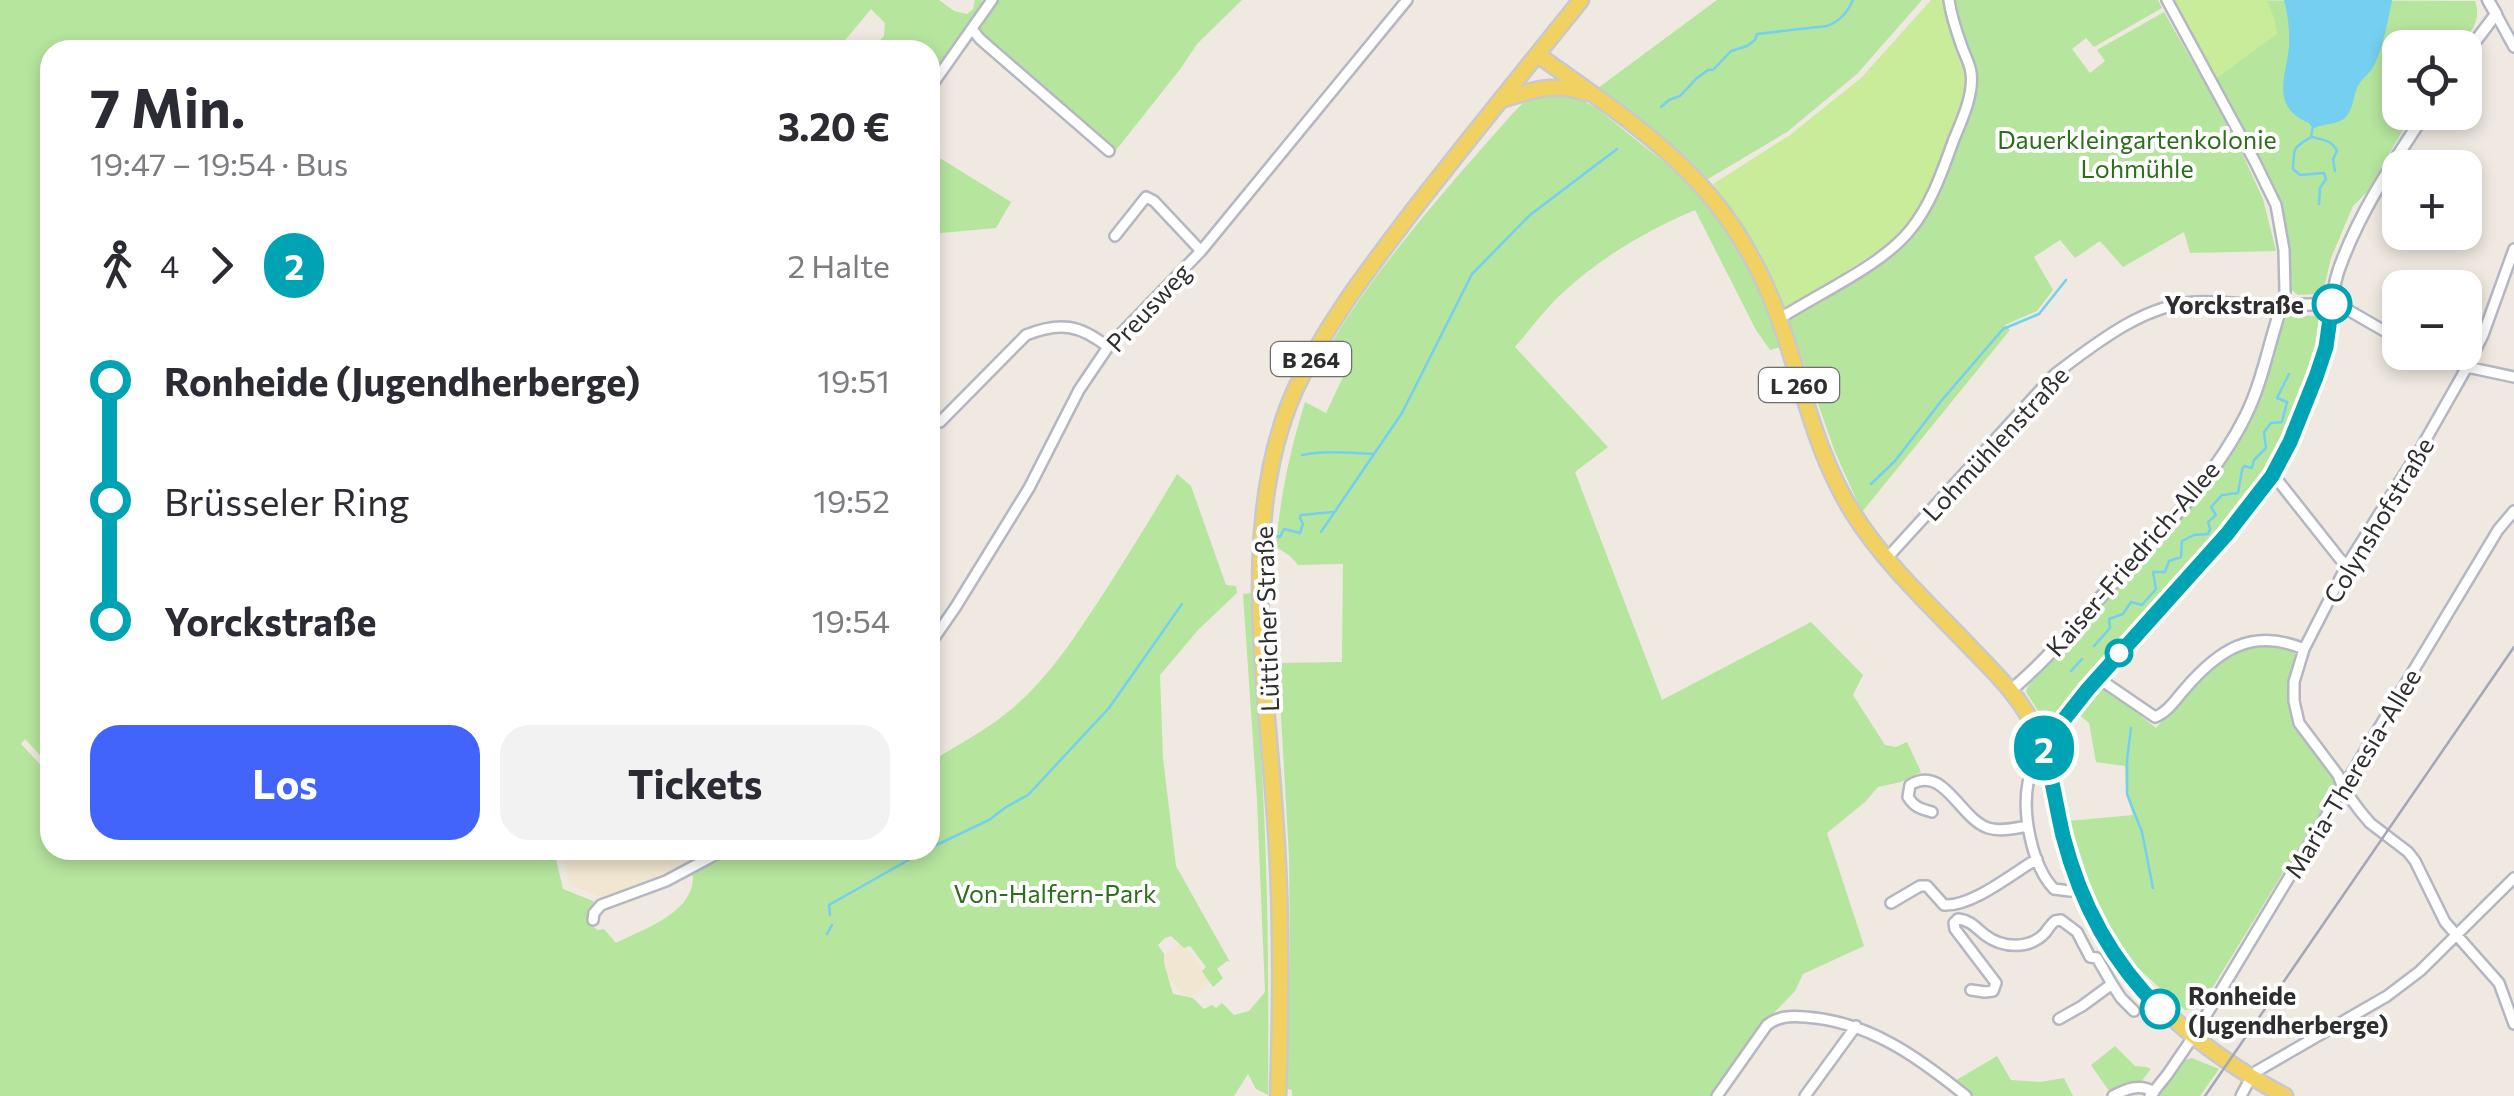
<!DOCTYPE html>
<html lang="de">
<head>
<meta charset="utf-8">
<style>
	:root { --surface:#fff; --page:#f2f2f3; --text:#2b2b33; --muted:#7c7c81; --accent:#4264fb }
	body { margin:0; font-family:Commissioner,sans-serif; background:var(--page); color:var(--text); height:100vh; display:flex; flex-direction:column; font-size:38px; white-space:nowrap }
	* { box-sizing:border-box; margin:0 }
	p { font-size:32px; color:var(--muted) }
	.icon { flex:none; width:55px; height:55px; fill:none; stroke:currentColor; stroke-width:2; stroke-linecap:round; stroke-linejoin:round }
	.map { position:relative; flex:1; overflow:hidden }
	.sheet { position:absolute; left:40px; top:40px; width:900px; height:820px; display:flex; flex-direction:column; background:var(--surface); border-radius:30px; box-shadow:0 5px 15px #0003 }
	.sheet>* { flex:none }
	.badge { padding:0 20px; border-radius:32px; font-size:35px; line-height:65px }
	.fabs { position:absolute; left:2382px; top:30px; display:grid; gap:20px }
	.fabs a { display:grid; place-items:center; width:100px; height:100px; border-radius:20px; background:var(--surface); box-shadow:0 5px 15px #0003; font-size:50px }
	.map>.badge { position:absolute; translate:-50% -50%; box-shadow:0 0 0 5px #fff }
	.legs { display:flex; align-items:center; gap:15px; height:110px; padding:0 50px; font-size:32px }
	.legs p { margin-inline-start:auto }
	.headline { display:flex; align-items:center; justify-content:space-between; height:170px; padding:0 50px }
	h1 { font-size:55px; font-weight:700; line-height:75px }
	.button { display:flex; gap:20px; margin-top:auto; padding:20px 50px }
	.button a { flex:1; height:115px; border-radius:30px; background:var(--accent); color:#fff; font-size:40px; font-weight:700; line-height:115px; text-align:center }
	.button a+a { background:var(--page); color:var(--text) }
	ul { padding:0 50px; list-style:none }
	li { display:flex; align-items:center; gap:35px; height:120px; font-size:38px }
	li i { display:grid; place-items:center; width:15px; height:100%; margin:0 12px; background:currentColor }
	li i::after { content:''; width:25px; height:25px; margin:-12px; border:8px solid; border-radius:50%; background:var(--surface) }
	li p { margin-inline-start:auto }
	li:first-child i { background:linear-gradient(#0000 50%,currentColor 0) }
	li:last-child i { background:linear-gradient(currentColor 50%,#0000 0) }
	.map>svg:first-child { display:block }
	.education { fill:#f0e6d1 }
	.green { fill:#b6e59e }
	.pitch { fill:#c9ec9a }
	.water { fill:#75cff0 }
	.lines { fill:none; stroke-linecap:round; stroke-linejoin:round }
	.stream { stroke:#75cff0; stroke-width:2.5 }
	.minor-casing { stroke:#b4b7c1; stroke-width:14 }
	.tertiary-casing { stroke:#b4b7c1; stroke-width:15 }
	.primary-casing { stroke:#c9c9c9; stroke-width:19 }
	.minor { stroke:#fff; stroke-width:9 }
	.tertiary { stroke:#fff; stroke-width:10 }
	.primary { stroke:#f2d163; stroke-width:14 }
	.rail { stroke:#a3a6b8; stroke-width:2.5 }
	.line-1-casing { stroke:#fff; stroke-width:22 }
	.line-1 { stroke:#00a3b4; stroke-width:15 }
	.stop-1-dot { fill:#fff; stroke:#00a3b4; stroke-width:5 }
	.labels { text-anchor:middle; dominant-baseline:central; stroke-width:8; stroke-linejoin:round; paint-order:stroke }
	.shield { fill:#fff; stroke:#6d6d6d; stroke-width:2.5 }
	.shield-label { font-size:22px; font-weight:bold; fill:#2e2e2e }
	.park-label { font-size:25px; fill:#2c6e1b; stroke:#fff }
	.stop-label { font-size:25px; font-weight:bold; fill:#2e2e2e; stroke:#fff; text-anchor:end }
	.street-label { font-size:25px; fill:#2e2e2e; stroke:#fff }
</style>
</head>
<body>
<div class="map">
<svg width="2514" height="1096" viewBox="0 0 2514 1096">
	<rect width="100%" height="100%" fill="#efe9e1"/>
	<!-- education -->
	<path class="education" d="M561,850H687L694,862L666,877L627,892L601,897L573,886L569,882Z
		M1182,942L1212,981L1186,1000L1156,961Z"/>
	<!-- green -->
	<path class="green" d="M0,0H939L954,11L967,14L973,9L975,0H982V8L930,80V50H871L884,36L885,23L871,9L837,50H50V766L25,739L21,744L50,775V850H554L563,889L593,901L595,904L591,912L589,924L598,930L604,929L616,943C644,929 694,913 693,876L689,874L732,850H930V754L937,758C963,742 991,727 1014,707C1047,679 1072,641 1096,605C1124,562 1151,518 1177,474L1191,486L1226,585L1236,586L1237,593L1198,630L1160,675L1163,758L1176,866L1230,962L1227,961L1217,969L1223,978L1213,987L1202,971L1206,967L1190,946L1184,948L1171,936L1165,938L1158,945L1164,954V963L1173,994L1193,998L1204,1009L1212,1005L1216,1008L1222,1003L1234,1015L1249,1011L1265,992L1257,800L1243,594L1251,593C1253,647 1258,701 1261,755C1268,868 1269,982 1268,1095L1256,1089L1248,1074L1234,1096H0Z
		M999,0H1242L1197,44L1181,68L1113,154L976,30L995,2Z
		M1717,0H1922L1857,74L1787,132L1708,179C1676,144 1637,116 1598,88Z
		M1953,0H2158L2162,8L2094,47L2086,38L2072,49L2090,73L2105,61L2097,50L2164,12L2231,129L2263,199L2276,251L2190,253L2184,232L2123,267L2100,241L2075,258L2060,240L2034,257L2053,290L2037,311L2005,325L2010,330L1862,512L1835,452L1788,318L1901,245L1934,195L1942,189L1978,89C1979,54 1956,35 1953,0Z
		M2175,0L2475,1C2482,20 2471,32 2459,47L2400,48V112L2413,113L2366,193L2353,206L2331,258L2324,288L2319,294L2298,295L2292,290L2288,233L2275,187Z
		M1547,95L1577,98L1595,107L1700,191L1735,244L1756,282L1784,346L1770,350L1756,330L1695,210C1645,231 1595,261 1556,299C1542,313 1529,331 1515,347L1608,447L1575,472L1662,700L1811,622L1863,675L1853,695L1885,745L1896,747L1907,742L1921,772L1901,782L1878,787L1865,802L1827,833L1864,946L1803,974L1795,991L1770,1017L1714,1096H1292V1090L1287,1089L1290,954L1289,857L1278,663L1342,662L1343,564L1298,565L1290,556L1276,547C1280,497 1290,450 1305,402L1326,413L1351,360L1329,347C1380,262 1448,187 1513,113L1523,103Z
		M930,152L1011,202L996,228L941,233L930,248Z
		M2283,315L2320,316L2323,322L2322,333L2297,411L2264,477L2210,545L2084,682L2056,720L2046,723L2026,692L2028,686L2054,658L2055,652L2188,507L2259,394Z
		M2267,644L2286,648L2298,655L2291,678L2299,729L2332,772L2335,788L2200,1008L2185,1010C2156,984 2124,960 2105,924C2089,892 2083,854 2068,821L2133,815L2126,794L2125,766L2096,762L2089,723L2078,714L2101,685L2156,728C2189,689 2214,653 2267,644Z
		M2115,1046L2135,1066L2146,1067L2151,1069L2140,1083L2131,1084L2111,1094L2091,1065Z
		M1997,1056L2011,1080L2040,1082L2064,1078L2073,1096H1971L1953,1082Z
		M2192,1058L2219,1069L2200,1096H2159L2182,1061Z"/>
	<!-- pitch -->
	<path class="pitch" d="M1931,0H1946L1967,64L1968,86L1935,179L1910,223L1896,239L1784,312L1760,252L1713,184L1790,135L1861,78Z
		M2175,0H2267L2274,18L2277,34L2217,78Z"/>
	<!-- water -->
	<path class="water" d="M2284,0H2392C2389,17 2381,56 2372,69C2367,76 2360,80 2357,88C2353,98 2353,110 2345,118C2337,125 2324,123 2315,128L2311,126L2309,123C2270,107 2286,77 2289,47C2290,32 2288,15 2284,0Z"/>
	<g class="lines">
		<!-- stream -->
		<path class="stream" d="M1661,107L1669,100L1680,96L1697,78L1708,70H1713L1731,51L1747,46L1755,40L1757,34L1827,26C1840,21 1847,13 1853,0
			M2313,126L2311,137C2293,148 2294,146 2293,169L2300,175L2324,173L2326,179L2320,188L2319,204
			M2312,137C2323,140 2332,140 2337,151L2333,159L2335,171
			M1302,455C1325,450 1350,453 1374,454
			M1871,484L1895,461L1942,400L2003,329L2039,314L2066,280
			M1321,532L1402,413L1472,274L1530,215L1617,149
			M1274,535L1280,537L1284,529L1300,533L1303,524L1300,518L1301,515L1333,512
			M2094,646L2110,628L2109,619L2123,614L2131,602L2142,605L2156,589L2153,572H2165L2169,561L2181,557L2182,541L2194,535L2208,534L2210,529L2208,522L2216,515L2211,507L2222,495L2238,493L2242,470L2244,466L2252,468L2254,460L2266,448L2264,432L2271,423L2282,422L2287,402L2277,398L2289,374
			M2071,671L2082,659
			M2131,728L2127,760V794L2142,832L2153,888
			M930,848L989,820L1006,807L1028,795L1109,708L1182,604
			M830,915L829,905L926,850
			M827,934L832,925"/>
		<!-- minor casing -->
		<g class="minor-casing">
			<path id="minor" d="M2496,14L2514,47
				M972,29L980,39L1109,151
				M930,88L992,0
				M1115,236L1146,197L1154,201L1201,251
				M2514,249L2483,335L2467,367L2421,448L2347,565L2304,649L2294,682V701L2299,723L2338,775L2343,788L2360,811L2370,823L2408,852L2415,861L2445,922L2499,983L2514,1024
				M2332,304L2348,310L2400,340
				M1779,319C1819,293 1883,265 1911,229C1932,203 1943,169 1954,139C1962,120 1974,94 1971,73C1970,63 1964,54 1961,44C1956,30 1951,15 1949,0
				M2425,352L2467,367L2514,377
				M940,422L1026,335C1060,321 1080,325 1108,347
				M2272,476L2279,482L2340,559L2347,565
				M1887,558L2055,374C2095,344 2143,305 2195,302C2224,300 2253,307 2282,305L2285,292L2284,250L2276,205L2255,162L2167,0
				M930,644L955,608L1029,488L1079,390L1108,347L1201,251L1407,0
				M2098,678L2155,717C2168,712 2175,700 2184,690C2218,650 2252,627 2304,649
				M2043,746C2037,758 2031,770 2028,783C2022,814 2032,866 2054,889L2070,891L2079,888
				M1932,812C1921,809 1914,807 1908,797L1910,785C1944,764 1959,818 1988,828C2000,832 2016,828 2028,826
				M1891,903L1920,886H1927L1944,905C1972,907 2013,873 2037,859
				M593,920L594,913L601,905L666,881L724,850
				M2112,984L2121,998L2134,1011
				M1971,990L1985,992L1993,991L1996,983L1955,929L1954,923L1958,919C1970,920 1975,927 1985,935C2002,948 2029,950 2045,933C2048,929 2051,924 2055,921L2061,920L2077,932L2090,957L2097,958L2112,984L2082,1006L2059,1019
				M1717,1096L1767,1025C1778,1016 1791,1016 1805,1017C1868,1021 1918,1057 1966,1096
				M1805,1096L1856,1026
				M2113,1096C2126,1089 2140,1083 2154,1092
				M2150,1096L2167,1075L2193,1037L2498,530L2514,511
				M2241,1096L2251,1077L2257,1071L2387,996L2420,971L2514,878"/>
		</g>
		<!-- tertiary casing -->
		<g class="tertiary-casing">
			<path id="tertiary" d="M2465,55L2496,14L2488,0
				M2011,690C2046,661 2076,624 2107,590C2157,535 2213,482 2246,415C2263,380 2269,342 2282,305L2332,304
				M2043,746C2070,716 2093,682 2120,652C2179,587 2248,526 2288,446C2303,415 2317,381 2326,347C2332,322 2330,296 2338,272C2358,214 2392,164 2426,112"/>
		</g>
		<!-- primary casing -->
		<g class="primary-casing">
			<path id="primary" d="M1538,55C1648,134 1729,182 1778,316C1803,384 1814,450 1853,513C1885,564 1931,606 1972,649C1993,671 2015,692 2030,719C2055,760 2055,811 2069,856C2101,968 2186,1043 2285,1096
				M1501,100C1531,90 1556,82 1586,93
				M1278,1096C1281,1008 1282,919 1276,831C1268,691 1236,522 1295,390C1325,325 1368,270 1411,213C1467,141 1524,71 1581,0"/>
		</g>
		<!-- minor -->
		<use href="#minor" class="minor"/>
		<!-- tertiary -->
		<use href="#tertiary" class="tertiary"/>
		<!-- primary -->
		<use href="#primary" class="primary"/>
		<!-- rail -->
		<path class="rail" d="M2205,1096L2514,647"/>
	</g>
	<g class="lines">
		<!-- line-1 casing -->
		<g class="line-1-casing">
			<path id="line-1" d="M2160,1009C2111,961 2080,902 2063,836C2056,806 2052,776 2043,746L2088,689L2227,534L2272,476L2290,442L2316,377L2326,347L2332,304"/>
		</g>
		<!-- line-1 -->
		<use href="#line-1" class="line-1"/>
	</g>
	<!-- markers -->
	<g class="stop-1-dot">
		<circle cx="2332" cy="304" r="18"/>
		<circle cx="2119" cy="653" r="12"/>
		<circle cx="2160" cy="1009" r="18"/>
	</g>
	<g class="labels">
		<!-- shield labels -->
		<g class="shield">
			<rect x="1271" y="342" width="80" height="34" rx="8"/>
			<rect x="1759" y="368" width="80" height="34" rx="8"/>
		</g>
		<g class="shield-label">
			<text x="1311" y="359">B 264</text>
			<text x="1799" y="385">L 260</text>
		</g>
		<!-- park labels -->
		<g class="park-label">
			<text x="2137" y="139">Dauerkleingartenkolonie<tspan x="2137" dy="29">Lohmühle</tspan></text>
			<text x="1055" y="893">Von-Halfern-Park</text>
		</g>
		<!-- stop labels -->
		<g class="stop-label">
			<text x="2304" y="304">Yorckstraße</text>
			<text x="2188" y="995" text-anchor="start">Ronheide<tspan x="2188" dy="29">(Jugendherberge)</tspan></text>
		</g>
		<!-- street labels -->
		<g class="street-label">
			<text transform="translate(1148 307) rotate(-47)">Preusweg</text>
			<text transform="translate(1995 443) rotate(-47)">Lohmühlenstraße</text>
			<text transform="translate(2378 520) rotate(-59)">Colynshofstraße</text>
			<text transform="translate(2132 558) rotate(-49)">Kaiser-Friedrich-Allee</text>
			<text transform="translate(1266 619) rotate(-92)">Lütticher Straße</text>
			<text transform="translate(2352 773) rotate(-59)">Maria-Theresia-Allee</text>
		</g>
	</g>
</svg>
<div class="fabs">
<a><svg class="icon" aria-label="locate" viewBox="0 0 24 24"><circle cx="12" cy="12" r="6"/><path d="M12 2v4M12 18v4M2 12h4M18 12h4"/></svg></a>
<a>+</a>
<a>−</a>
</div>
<b class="badge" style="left:2044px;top:748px;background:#00a3b4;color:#fff">2</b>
<section class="sheet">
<div class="headline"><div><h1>7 Min.</h1><p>19:47 – 19:54 · Bus</p></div><b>3.20 €</b></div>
<div class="legs"><svg class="icon" aria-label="walk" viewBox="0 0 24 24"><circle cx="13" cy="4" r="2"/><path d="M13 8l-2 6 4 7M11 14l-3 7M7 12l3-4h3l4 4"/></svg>4<svg class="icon" aria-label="forward" viewBox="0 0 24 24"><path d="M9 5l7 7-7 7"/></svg><b class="badge" style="background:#00a3b4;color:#fff">2</b><p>2 Halte</p></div>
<ul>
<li><i style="color:#00a3b4"></i><b>Ronheide (Jugendherberge)</b><p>19:51</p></li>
<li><i style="color:#00a3b4"></i><span>Brüsseler Ring</span><p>19:52</p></li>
<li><i style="color:#00a3b4"></i><b>Yorckstraße</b><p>19:54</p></li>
</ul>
<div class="button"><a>Los</a><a>Tickets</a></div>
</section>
</div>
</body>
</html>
